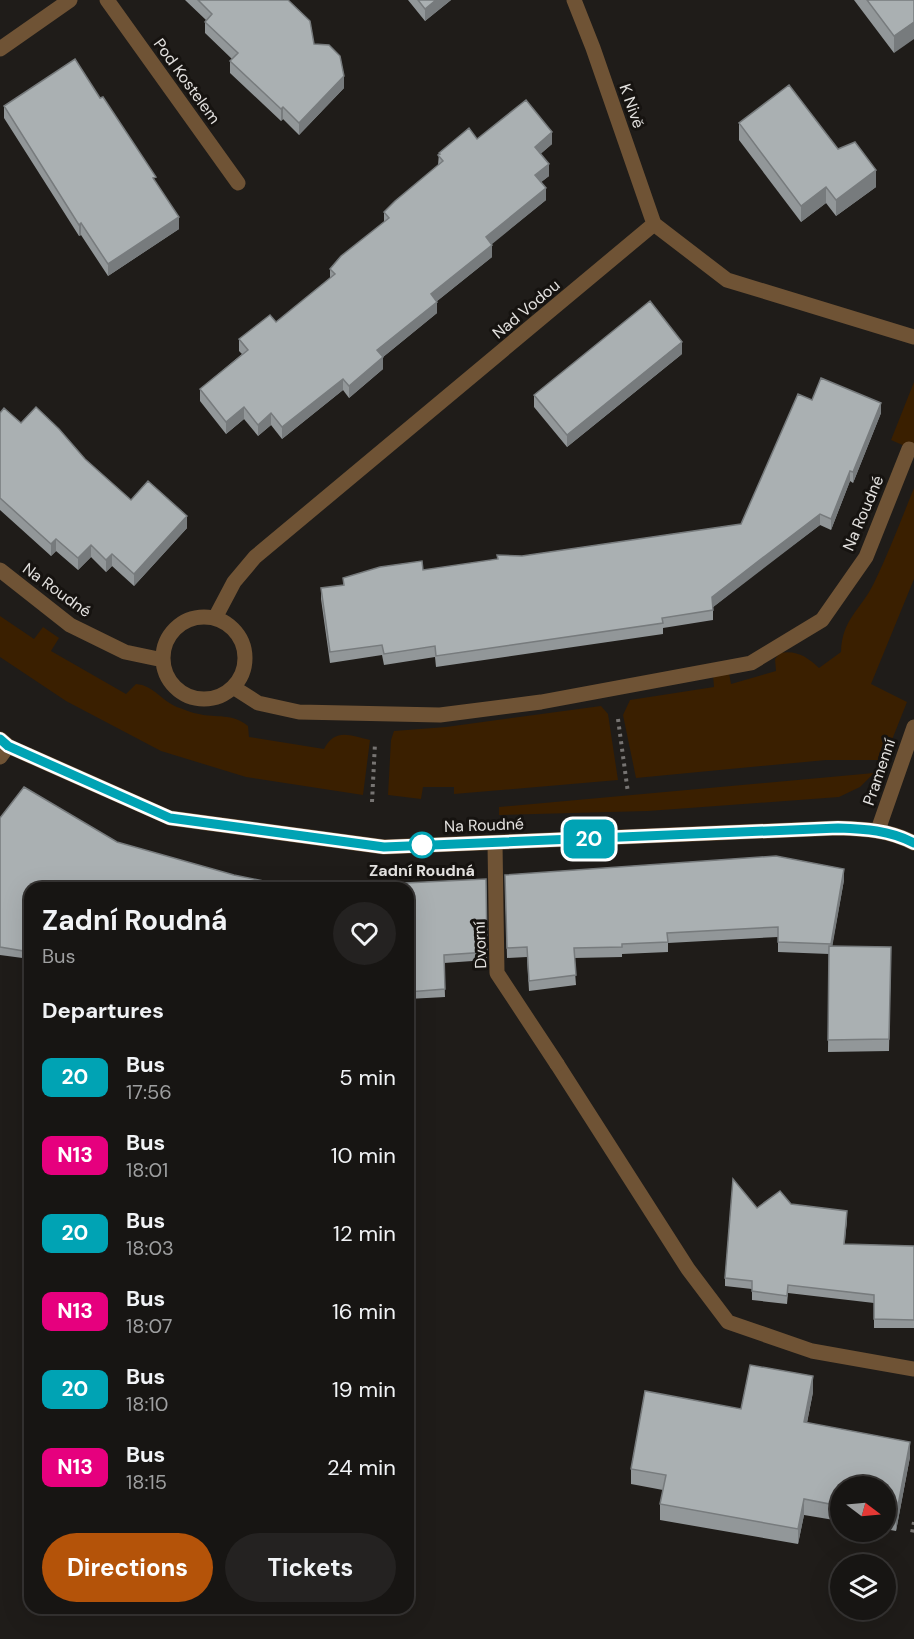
<!DOCTYPE html>
<html lang="en">
<head>
<meta charset="utf-8">
<style>
	:root { --surface:#171513; --page:#242221; --text:#f1f3f6; --muted:#9e9fa0; --line:#363433; --accent:#b45309 }
	body { margin:0; font-family:"DM Sans",sans-serif; background:var(--page); color:var(--text); height:100vh; display:flex; flex-direction:column; font-size:22px; white-space:nowrap }
	* { box-sizing:border-box; margin:0 }
	p { font-size:20px; color:var(--muted) }
	.icon { flex:none; width:33px; height:33px; fill:none; stroke:currentColor; stroke-width:2; stroke-linecap:round; stroke-linejoin:round }
	.map { position:relative; flex:1; overflow:hidden }
	.drawer { position:absolute; left:24px; top:882px; width:390px; height:732px; display:flex; flex-direction:column; background:var(--surface); border-radius:18px; box-shadow:0 6px 24px #0002,0 0 0 2px var(--line) }
	.drawer>* { flex:none }
	.badge { padding:0 12px; border-radius:9px; font-size:21px; line-height:39px }
	.needle { width:39px; rotate:106deg }
	.buttons { position:absolute; left:830px; top:1476px; display:grid; gap:12px }
	.buttons a { display:grid; place-items:center; width:66px; height:66px; border-radius:50%; background:var(--surface); box-shadow:0 6px 24px #0002,0 0 0 2px var(--line); font-size:30px }
	.map>.badge { position:absolute; translate:-50% -50%; box-shadow:0 0 0 3px #fff }
	h2 { padding:0 18px; font-size:22px; line-height:54px }
	.round { display:grid; place-items:center; flex:none; width:63px; height:63px; border-radius:32px; background:var(--page) }
	.summary { display:flex; align-items:center; justify-content:space-between; height:102px; padding:0 18px }
	h1 { font-size:28px; font-weight:700; line-height:45px }
	.action { display:flex; gap:12px; margin-top:auto; padding:12px 18px }
	.action a { flex:1; height:69px; border-radius:36px; background:var(--accent); color:#fff; font-size:24px; font-weight:700; line-height:69px; text-align:center }
	.action a+a { background:var(--page); color:var(--text) }
	ul { padding:0; list-style:none }
	li { display:flex; align-items:center; gap:18px; height:78px; padding:0 18px }
	li div { flex:1 }
	li b { display:block; font-size:22px }
	li em { font-style:normal }
	li .badge { min-width:66px; font-weight:700; text-align:center }
	.map>svg:first-child { display:block }
	.green { fill:#3a1f00 }
	.lines { fill:none; stroke-linecap:round; stroke-linejoin:round }
	.path { stroke:#777472; stroke-width:4; stroke-dasharray:3 4.5; stroke-linecap:butt }
	.service { stroke:#6f5335; stroke-width:15 }
	.minor { stroke:#6f5335; stroke-width:15 }
	.tertiary { stroke:#6f5335; stroke-width:15 }
	.wall { fill:#929799 }
	.shaded-wall { fill:#777b7d }
	.building { fill:#aab0b2; stroke:#777b7d; stroke-width:1.5 }
	.line-casing { stroke:#fff; stroke-width:14 }
	.line { stroke:#00a3b4; stroke-width:9 }
	.stop-dot { fill:#fff; stroke:#00a3b4; stroke-width:3 }
	.labels { text-anchor:middle; dominant-baseline:central; stroke-width:6; stroke-linejoin:round; paint-order:stroke }
	.street-label { font-size:16px; fill:#e3e1df; stroke:#161310 }
	.stop-label { font-size:16px; font-weight:bold; fill:#e3e1df; stroke:#161310 }
</style>
</head>
<body>
<div class="map">
<svg width="914" height="1639" viewBox="0 0 914 1639">
	<rect width="100%" height="100%" fill="#1f1c19"/>
	<!-- green -->
	<path class="green" d="M914,382V450L891,440Z
		M914,488V579L871,684L907,702L884,760H826L636,778L623,715L630,700L714,687L713,675L729,673L731,684L776,671L775,659L780,653C797,650 807,657 819,668L841,652C842,619 860,611 874,583C889,552 901,520 914,488Z
		M0,616L34,639L43,627L59,638L51,651L126,694L136,684C154,685 163,703 180,708C186,710 192,713 199,714C216,718 233,713 248,726L249,737L324,749C335,728 349,735 370,740L363,795L246,777L161,751L66,701L0,657Z
		M601,706L608,714L618,780L454,794V787H423L421,799L388,795L391,740L394,731L446,727Z
		M874,773L860,787L839,797L648,811L499,815V807Z"/>
	<g class="lines">
		<!-- path -->
		<path class="path" d="M618,719L628,793
			M372,802L375,743
			M914,1522L912,1533L914,1535"/>
		<!-- service -->
		<path class="service" d="M557,1064L688,1269L728,1322L812,1351L914,1369"/>
		<!-- minor -->
		<path class="minor" d="M107,0L238,183
			M574,0L593,48L654,224
			M0,49L70,0
			M654,224L727,280L914,337
			M0,570L70,625L125,652L163,660
			M163 658a41 41 0 1 1 82 0a41 41 0 1 1-82 0Z
			M215,618L234,582L255,557L654,224
			M233,687L258,703L299,712L440,715L541,702L751,663L822,620L866,557L909,449
			M0,757L8,746
			M878,830L914,727
			M495,844L497,973L557,1064"/>
		<!-- tertiary -->
		<path class="tertiary" d="M0,739L8,746L170,818L384,847L838,828C865,829 889,830 914,843"/>
	</g>
	<!-- wall -->
	<path class="wall" d="M185,0H288L314,44L344,88L299,135L283,119L281,121L230,73V61L232,59L205,33V22L206,20Z
		M408,0H451L425,21Z
		M854,0H914L894,53Z
		M4,106L156,182L179,229L108,276L81,235L79,236L4,118Z
		M739,123L838,149L876,187L836,216L826,203L801,222L739,140Z
		M477,139L552,144L540,154L549,176L541,182L546,200L491,244L492,257L437,301V313L383,357V369L349,398L343,390L282,439L271,425L258,436L244,419L226,434L200,401V389L242,354L239,351V339L276,322L330,278V269L384,222V212L438,165L439,153Z
		M682,354L567,447L534,407V395Z
		M812,400L881,413L853,483L850,481L831,530L820,525L765,566L713,607V620L663,628V634L436,667L435,657L384,665L382,655L330,663L321,599V588L343,585V578L423,570L497,560V555L522,556L741,524Z
		M0,413L21,423L85,459L131,500L187,528L134,586L112,566L106,572L91,557L78,570L56,551L51,556L0,510Z
		M0,818L117,842L234,875L283,885L385,884L486,879L487,960L444,963L445,997L408,999V888H30V959L0,955Z
		M505,875L844,880L832,946L891,947L889,1051L828,1052L829,954L778,952V937L668,943V952L622,954V957L574,958L576,985L529,991L527,957L507,958Z
		M791,1204L847,1220L844,1244L914,1246V1328H874V1303L788,1293L787,1304L752,1300V1289L725,1286V1278L757,1208Z
		M813,1392L807,1423L910,1457L896,1531L885,1529V1486H840V1521L804,1515L798,1544L660,1520V1504L663,1490L631,1484V1469L741,1409Z"/>
	<!-- shaded-wall -->
	<path class="shaded-wall" d="M436,0H451L425,21V9Z
		M914,22V39L894,53V36Z
		M344,76V88L299,135V123Z
		M283,107V119L281,121V109Z
		M552,132V144L535,159V147Z
		M549,164V176L535,187V175Z
		M876,170V187L836,216V200Z
		M826,187V203L801,222V206Z
		M546,188V200L486,249V237Z
		M179,217V229L108,276V264Z
		M81,223V235L79,236V225Z
		M492,245V257L431,306V294Z
		M437,302V313L377,362V350Z
		M682,342V354L567,447V435Z
		M383,357V369L349,398V386Z
		M343,379V390L282,439V427Z
		M881,403V413L853,483V472Z
		M244,407V419L226,434V422Z
		M271,413V425L258,436V425Z
		M850,471V481L831,530V519Z
		M820,514V525L712,608V597Z
		M187,516V528L134,586V574Z
		M56,539V551L51,556V544Z
		M91,545V557L78,570V558Z
		M112,554V566L106,572V560Z
		M844,869V880L831,954V944Z
		M847,1211V1220L844,1252V1244Z
		M813,1376V1392L804,1437V1422Z
		M910,1442V1457L896,1531V1516Z
		M804,1499V1515L798,1544V1529Z"/>
	<!-- building -->
	<path class="building" d="M198,0H288L310,21L314,44L329,45L340,56L344,76L299,123L283,107L281,109L230,61L238,53L205,22L212,14Z
		M418,0H436L425,9Z
		M867,0H914V22L894,36Z
		M75,59L100,98L103,97L156,177L153,178L179,217L108,264L81,223L79,225L4,106Z
		M789,85L838,149L855,142L876,170L836,200L826,187L801,206L739,123Z
		M526,100L552,132L535,147L549,164L535,175L546,188L486,237L492,245L431,294L437,302L377,350L383,357L349,386L343,379L282,427L271,413L258,425L244,407L226,422L200,389L248,350L239,339L270,315L276,322L335,274L330,269L341,256L389,218L384,212L395,201L443,161L438,155L440,154L439,153L469,128L477,139Z
		M650,301L682,342L567,435L534,395Z
		M821,378L881,403L853,472L850,471L831,519L820,514L765,556L712,597L713,610L662,618L663,623L436,656L435,646L384,654L382,645L330,652L321,588L344,585L343,578L380,567L422,561L423,570L498,559L497,555L522,556L741,524L798,394L812,400Z
		M36,407L59,429L85,459L131,500L148,481L187,516L134,574L112,554L106,560L91,545L78,558L56,539L51,544L0,498V413L4,408L21,423Z
		M24,787L117,842L234,875L283,885L385,884L486,879L487,952L444,955L445,989L408,992V888H30V952L0,947V818Z
		M776,856L844,869L831,944L778,942V927L667,933L668,942L622,944V947L574,948L576,975L529,981L527,947L507,948L505,875Z
		M829,946L891,947L889,1039L828,1040Z
		M733,1179L757,1208L780,1191L791,1204L847,1211L844,1244L914,1246V1320L874,1319V1295L788,1285L787,1296L752,1291V1281L725,1278Z
		M750,1365L813,1376L804,1422L910,1442L896,1516L885,1514V1486H840V1506L804,1499L798,1529L660,1504L666,1475L631,1469L645,1391L741,1409Z"/>
	<g class="lines">
		<!-- line casing -->
		<g class="line-casing">
			<path id="line" d="M0,739L8,746L170,818L384,847L838,828C865,829 889,830 914,843"/>
		</g>
		<!-- line -->
		<use href="#line" class="line"/>
	</g>
	<!-- markers -->
	<circle class="stop-dot" cx="422" cy="845" r="12"/>
	<g class="labels">
		<!-- street labels -->
		<g class="street-label">
			<text transform="translate(187 81) rotate(54)">Pod Kostelem</text>
			<text transform="translate(632 106) rotate(71)">K Nivě</text>
			<text transform="translate(526 309) rotate(-40)">Nad Vodou</text>
			<text transform="translate(863 513) rotate(-67)">Na Roudné</text>
			<text transform="translate(57 590) rotate(36)">Na Roudné</text>
			<text transform="translate(879 772) rotate(-71)">Pramenní</text>
			<text transform="translate(484 825) rotate(-2)">Na Roudné</text>
			<text transform="translate(480 945) rotate(-92)">Dvorní</text>
		</g>
		<!-- stop labels -->
		<g class="stop-label">
			<text x="422" y="870">Zadní Roudná</text>
		</g>
	</g>
</svg>
<div class="buttons">
<a><svg class="needle" viewBox="-14 -14 28 28"><path d="M0-13l5 13h-10z" fill="#e53935"/><path d="M0 13l5-13h-10z" fill="#9e9fa0"/></svg></a>
<a><svg class="icon" aria-label="layers" viewBox="0 0 24 24"><path d="M12 4l9 5-9 5-9-5zM3 14l9 5 9-5"/></svg></a>
</div>
<b class="badge" style="left:589px;top:839px;background:#00a3b4;color:#fff">20</b>
<section class="drawer">
<div class="summary"><div><h1>Zadní Roudná</h1><p>Bus</p></div><a class="round"><svg class="icon" aria-label="heart" viewBox="0 0 24 24"><path d="M12 20l-8-8c-3-5 5-10 8-4 3-6 11-1 8 4z"/></svg></a></div>
<h2>Departures</h2>
<ul>
<li><span class="badge" style="background:#00a3b4;color:#fff">20</span><div><b>Bus</b><p>17:56</p></div><em>5 min</em></li>
<li><span class="badge" style="background:#e6007e;color:#fff">N13</span><div><b>Bus</b><p>18:01</p></div><em>10 min</em></li>
<li><span class="badge" style="background:#00a3b4;color:#fff">20</span><div><b>Bus</b><p>18:03</p></div><em>12 min</em></li>
<li><span class="badge" style="background:#e6007e;color:#fff">N13</span><div><b>Bus</b><p>18:07</p></div><em>16 min</em></li>
<li><span class="badge" style="background:#00a3b4;color:#fff">20</span><div><b>Bus</b><p>18:10</p></div><em>19 min</em></li>
<li><span class="badge" style="background:#e6007e;color:#fff">N13</span><div><b>Bus</b><p>18:15</p></div><em>24 min</em></li>
</ul>
<div class="action"><a>Directions</a><a>Tickets</a></div>
</section>
</div>
</body>
</html>
